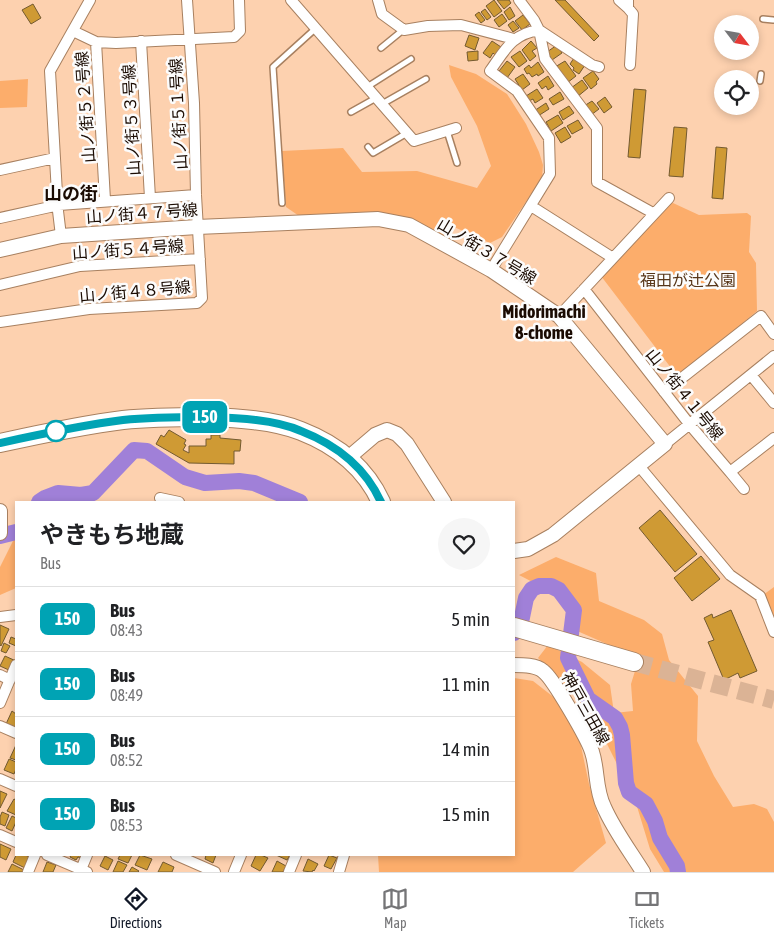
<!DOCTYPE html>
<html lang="en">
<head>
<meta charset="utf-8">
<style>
	:root { --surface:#fff; --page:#f6f6f6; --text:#202124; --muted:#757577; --line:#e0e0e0; --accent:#111827 }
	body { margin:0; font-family:"Asap Condensed","Noto Sans JP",sans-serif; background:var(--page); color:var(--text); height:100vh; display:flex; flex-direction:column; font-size:19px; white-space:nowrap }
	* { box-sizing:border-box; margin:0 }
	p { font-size:16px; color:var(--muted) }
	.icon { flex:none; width:28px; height:28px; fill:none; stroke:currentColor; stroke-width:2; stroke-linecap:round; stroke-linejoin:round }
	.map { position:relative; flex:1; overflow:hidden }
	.side { position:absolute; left:15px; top:501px; width:500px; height:355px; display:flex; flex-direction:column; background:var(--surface); border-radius:0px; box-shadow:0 2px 8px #0003 }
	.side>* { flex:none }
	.badge { padding:0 10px; border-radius:8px; font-size:18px; line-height:32px }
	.needle { width:32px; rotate:121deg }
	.fabs { position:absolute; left:714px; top:15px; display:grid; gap:10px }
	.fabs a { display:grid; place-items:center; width:45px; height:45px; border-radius:50%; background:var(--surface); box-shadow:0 2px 8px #0003; font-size:25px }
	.map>.badge { position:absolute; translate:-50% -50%; box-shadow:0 0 0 2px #fff }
	.round { display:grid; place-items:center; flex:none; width:52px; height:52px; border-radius:26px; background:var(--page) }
	.headline { display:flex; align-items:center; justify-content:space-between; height:85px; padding:0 25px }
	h1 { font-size:24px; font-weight:700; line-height:38px }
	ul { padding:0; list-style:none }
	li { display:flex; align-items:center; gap:15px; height:65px; padding:0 25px; border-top:1px solid var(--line) }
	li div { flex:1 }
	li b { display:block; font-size:19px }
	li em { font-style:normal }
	li .badge { min-width:55px; font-weight:700; text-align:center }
	.menu { display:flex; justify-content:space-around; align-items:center; height:70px; border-top:1px solid var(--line); background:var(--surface); font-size:14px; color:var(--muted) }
	.menu a { display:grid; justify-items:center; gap:2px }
	.menu .active { color:var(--accent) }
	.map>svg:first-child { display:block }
	.green { fill:#fcad6b }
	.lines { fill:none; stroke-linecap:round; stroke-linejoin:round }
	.river { stroke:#a080d8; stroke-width:16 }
	.building { fill:#cf9a34; stroke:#735a30 }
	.highway-tunnel { stroke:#dbb395; stroke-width:18; stroke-dasharray:18 9; stroke-linecap:butt }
	.lane-casing { stroke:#a88060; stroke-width:8 }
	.street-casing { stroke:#a88060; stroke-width:12 }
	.secondary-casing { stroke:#a88060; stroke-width:16 }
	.highway-casing { stroke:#a88060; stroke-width:20 }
	.lane { stroke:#fff; stroke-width:5 }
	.street { stroke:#fff; stroke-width:10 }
	.secondary { stroke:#fff; stroke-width:14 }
	.highway { stroke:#fff; stroke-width:18 }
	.line-casing { stroke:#fff; stroke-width:11 }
	.line { stroke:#00a3b4; stroke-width:8 }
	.stop-dot { fill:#fff; stroke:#00a3b4; stroke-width:2.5 }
	.labels { text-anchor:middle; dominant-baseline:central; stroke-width:5; stroke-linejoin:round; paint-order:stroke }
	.street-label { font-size:16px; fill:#1a0b02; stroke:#fcfcfc }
	.park-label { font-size:16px; fill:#573619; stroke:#fcfcfc }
	.neighbourhood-label { font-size:18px; font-weight:bold; fill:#1a0b02; stroke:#fcfcfc }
</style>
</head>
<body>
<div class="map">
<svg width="774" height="872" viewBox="0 0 774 872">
	<rect width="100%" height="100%" fill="#fdd1af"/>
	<!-- green -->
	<path class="green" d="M449,65L476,74L507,94L526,124L539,152L543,165L542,178L502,237L490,243L454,227L447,242L404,221L302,218L286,207L282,151L343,148L362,172L417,171L477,188L491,166L477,126L451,77Z
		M28,79L27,107L0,108V81Z
		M673,203L699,215L747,213L751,216L749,252L756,263L757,311L678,377L601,276L666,205Z
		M16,535V588L0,595V567Z
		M556,557L596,573L599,601L644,620L662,634L669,660L698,696L697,741L714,776L733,807L754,804L767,809L774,822V872H664L650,849L635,800L602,734L573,693L538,658L548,645L582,662L610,685L614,713L633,711L631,684L639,658L568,627L573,603L519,575Z
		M774,587V617L763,595Z
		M514,678L533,681L574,713L589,784L606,843L573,872H379L378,855H514Z"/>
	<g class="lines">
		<!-- river -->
		<path class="river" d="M39,502L45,498L58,493L81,495L93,493L134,450L147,451L185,477L205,483L239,481L254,483L300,502
			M0,536L16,532
			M514,633L521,622L526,598L532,589L539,586H551L559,590L574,610L568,658L588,699L615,718L620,727L622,735L626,783L629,792L646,804L655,821L660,838L677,866L678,872"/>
	</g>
	<!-- building -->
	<path class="building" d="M494,0L502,11L494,17L486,6Z
		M497,0H509L511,3L504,9Z
		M555,0H565L599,36L594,41Z
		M33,4L41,18L31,24L22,10Z
		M510,7L515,16L509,20L504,12Z
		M485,9L491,17L487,20L481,12Z
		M479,12L485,20L481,23L475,15Z
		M502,14L507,21L499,27L494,20Z
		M523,15L530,24L522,30L515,21Z
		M513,21L519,28L513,32L508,25Z
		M469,35L479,38L475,50L465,46Z
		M492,41L501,47L495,55L493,53L490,58L483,53Z
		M531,41L537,48L532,51L536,56L530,61L522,50Z
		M557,45L562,53L552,60L547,52Z
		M478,51V60L468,61L467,52Z
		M520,51L527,61L519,67L511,57Z
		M574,58L585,65L579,74L573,70L574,68L570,64Z
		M507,61L515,67L507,78L499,71Z
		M565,61L576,76L567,83L555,67Z
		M538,62L544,72L538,76L537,74L532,77L529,73L527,74L524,69L529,65L531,68Z
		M593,71L599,79L596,82L597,84L591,89L583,78Z
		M523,74L530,84L522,90L515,79Z
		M548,76L554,86L548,90L546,86L542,89L538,83Z
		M582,80L588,88L577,97L571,88Z
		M537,89L543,98L535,103L533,99L529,101L526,96Z
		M634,89L646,90L640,158L628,157Z
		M560,92L564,99L553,105L549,99Z
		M605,97L612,107L604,113L597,103Z
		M592,101L599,109L591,115L584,106Z
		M546,103L549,109L538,116L534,111Z
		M569,106L574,113L563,120L559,112Z
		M558,115L563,123L551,131L546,122Z
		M578,120L583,128L572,134L567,126Z
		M565,127L571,137L561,143L555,133Z
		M674,127L687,128L683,177L669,176Z
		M716,147L727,148L723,199L712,198Z
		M169,430L186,440L184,444L186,445L183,450L189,453V446H206V439H211V435H220V438L241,440L240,451H234V464L189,463L156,444L161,435L164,437Z
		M660,510L697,554L675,572L639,528Z
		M701,556L720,579L692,601L674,578Z
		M731,610L757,671L740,678L738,673L724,680L708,642L714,640L704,618L712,614L713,618Z
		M0,625L9,629L1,646L0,645Z
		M11,637L16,639V646L9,643Z
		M4,643L10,646L6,653L1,651Z
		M5,656L16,661L11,671L0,666Z
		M12,711L16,714V728L6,724Z
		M16,745V760L10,758Z
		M9,759L16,762V769L14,774L4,770Z
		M0,791L7,794L0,808Z
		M14,799L16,800V815L7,811Z
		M2,812L9,815L5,826L0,824V817Z
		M12,816L16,818V822L12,831L6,828Z
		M0,844L11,849L6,860L0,857Z
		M16,855H25L30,857L25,868L13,862Z
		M71,855H82L81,858L78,857L76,860L70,857Z
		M120,855H132L128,863L118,859Z
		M140,855L152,859L147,870L135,865Z
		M206,855H216L213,863L205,859Z
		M256,855H261L268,858L260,871L251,866Z
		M276,855H290L287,860Z
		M329,855L337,858L331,869L324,866Z
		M105,856L113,860L108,870L100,866Z
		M308,859L318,864L314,871L313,870L312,872L303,871Z
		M118,861L127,865L123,872H113Z
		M277,861L286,866L283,872H272Z
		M47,862L56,865L53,872H43Z
		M163,862L174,867L172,872H158Z
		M12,864L26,871L25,872H8Z
		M132,867L139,871L138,872H129Z"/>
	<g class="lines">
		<!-- highway-tunnel -->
		<path class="highway-tunnel" d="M634,662L774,700"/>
		<!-- lane casing -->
		<g class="lane-casing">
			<path id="lane" d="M763,19L773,20
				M381,48L403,30
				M760,81L761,74
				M367,87L411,59
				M382,104L426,79
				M351,112L376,98
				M447,131L457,163
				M368,147L373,153L407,133
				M282,203L273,67L315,29"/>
		</g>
		<!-- street casing -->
		<g class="street-casing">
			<path id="street" d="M291,0L414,141L456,128
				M378,0L382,14L404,30L428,26L461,25L514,39
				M519,0L534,20L539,30L545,59L597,128V182L653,213
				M619,0L628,8V0
				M628,8L633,14L630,65
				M73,31L96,42L116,43L234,37L240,31L239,0
				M141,41L150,198
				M96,42L105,200
				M0,170L55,158
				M531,206L613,258
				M0,218L59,205L196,195
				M61,236L58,211L50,71L90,0
				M491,270L550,174L549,138L517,91L490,71C505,50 512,34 539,30L592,65L599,67
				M0,285L80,266L200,259
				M584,289L690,425L730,472L774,438
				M559,316L669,198
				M0,322L89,309L197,303L202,298L196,195L194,103L187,0
				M751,375L774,403
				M664,392L761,316L774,334
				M665,444L774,356
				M639,466L730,575L760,596L774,632
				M730,472L744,489
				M160,498L179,502
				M0,617L16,615
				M0,675L10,680
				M0,703L16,665
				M0,726L16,733
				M0,779L16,786
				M0,835L16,842
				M47,855L87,872
				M176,855L215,872
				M28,872L35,855
				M80,872L87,855
				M234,872L241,855
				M289,872L296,855
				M339,872L344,855"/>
		</g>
		<!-- secondary casing -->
		<g class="secondary-casing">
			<path id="secondary" d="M0,250L61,236L197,227L378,219L409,225L491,270L559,316L665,444L553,535L528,549L514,551
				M348,458L375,435L387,430L397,434L407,444L444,502
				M0,511V533
				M514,665C522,665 536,665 543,671C553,678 588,739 592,752C598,770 595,789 604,807C614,830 630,851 643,872"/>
		</g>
		<!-- highway casing -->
		<g class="highway-casing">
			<path id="highway" d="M0,443C41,434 82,425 123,420C151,417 180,417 207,417C236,418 274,420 301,431C337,445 365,467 381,502
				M514,627L634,662"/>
		</g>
		<!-- lane -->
		<use href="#lane" class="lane"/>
		<!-- street -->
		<use href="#street" class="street"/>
		<!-- secondary -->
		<use href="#secondary" class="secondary"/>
		<!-- highway -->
		<use href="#highway" class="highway"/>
	</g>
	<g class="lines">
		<!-- line casing -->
		<g class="line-casing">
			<path id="line" d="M0,443C41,434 82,425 123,420C151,417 180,417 207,417C236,418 274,419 301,431C337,445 365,467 381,502"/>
		</g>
		<!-- line -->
		<use href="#line" class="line"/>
	</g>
	<!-- markers -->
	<circle class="stop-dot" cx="56" cy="431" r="10"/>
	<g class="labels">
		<!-- street labels -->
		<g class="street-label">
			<text transform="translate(85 107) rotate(-94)">山ノ街５２号線</text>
			<text transform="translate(178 114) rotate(-93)">山ノ街５１号線</text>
			<text transform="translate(131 120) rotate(-93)">山ノ街５３号線</text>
			<text transform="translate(142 213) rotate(-4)">山ノ街４７号線</text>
			<text transform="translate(128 249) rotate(-4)">山ノ街５４号線</text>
			<text transform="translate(487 251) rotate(31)">山ノ街３７号線</text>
			<text transform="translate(135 291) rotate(-5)">山ノ街４８号線</text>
			<text transform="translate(685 394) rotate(51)">山ノ街４１号線</text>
			<text transform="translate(586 708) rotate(61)">神戸三田線</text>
		</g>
		<!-- park labels -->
		<g class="park-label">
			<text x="688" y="280">福田が辻公園</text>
		</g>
		<!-- neighbourhood labels -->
		<g class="neighbourhood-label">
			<text x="71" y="193">山の街</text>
			<text x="544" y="311">Midorimachi<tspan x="544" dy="21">8-chome</tspan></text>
		</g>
	</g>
</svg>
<div class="fabs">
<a><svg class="needle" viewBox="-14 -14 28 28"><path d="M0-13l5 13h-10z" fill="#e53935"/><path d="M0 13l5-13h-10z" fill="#757577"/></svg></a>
<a><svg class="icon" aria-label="locate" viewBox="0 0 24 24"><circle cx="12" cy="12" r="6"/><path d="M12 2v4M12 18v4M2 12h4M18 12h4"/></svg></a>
</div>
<b class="badge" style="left:205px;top:417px;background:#00a3b4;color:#fff">150</b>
<section class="side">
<div class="headline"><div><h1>やきもち地蔵</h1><p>Bus</p></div><a class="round"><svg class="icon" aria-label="heart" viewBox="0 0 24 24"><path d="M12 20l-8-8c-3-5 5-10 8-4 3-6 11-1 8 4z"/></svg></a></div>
<ul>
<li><span class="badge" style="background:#00a3b4;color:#fff">150</span><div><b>Bus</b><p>08:43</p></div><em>5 min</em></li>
<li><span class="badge" style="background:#00a3b4;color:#fff">150</span><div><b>Bus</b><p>08:49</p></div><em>11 min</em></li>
<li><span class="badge" style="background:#00a3b4;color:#fff">150</span><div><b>Bus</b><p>08:52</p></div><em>14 min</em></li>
<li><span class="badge" style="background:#00a3b4;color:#fff">150</span><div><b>Bus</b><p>08:53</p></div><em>15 min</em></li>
</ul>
</section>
</div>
<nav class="menu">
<a class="active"><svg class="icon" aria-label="directions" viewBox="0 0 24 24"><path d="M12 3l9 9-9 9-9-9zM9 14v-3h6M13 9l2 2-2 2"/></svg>Directions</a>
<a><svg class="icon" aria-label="map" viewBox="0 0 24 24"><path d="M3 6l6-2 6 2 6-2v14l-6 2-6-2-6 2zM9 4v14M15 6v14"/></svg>Map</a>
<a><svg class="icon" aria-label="tickets" viewBox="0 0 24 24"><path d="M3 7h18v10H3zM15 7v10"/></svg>Tickets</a>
</nav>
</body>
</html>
